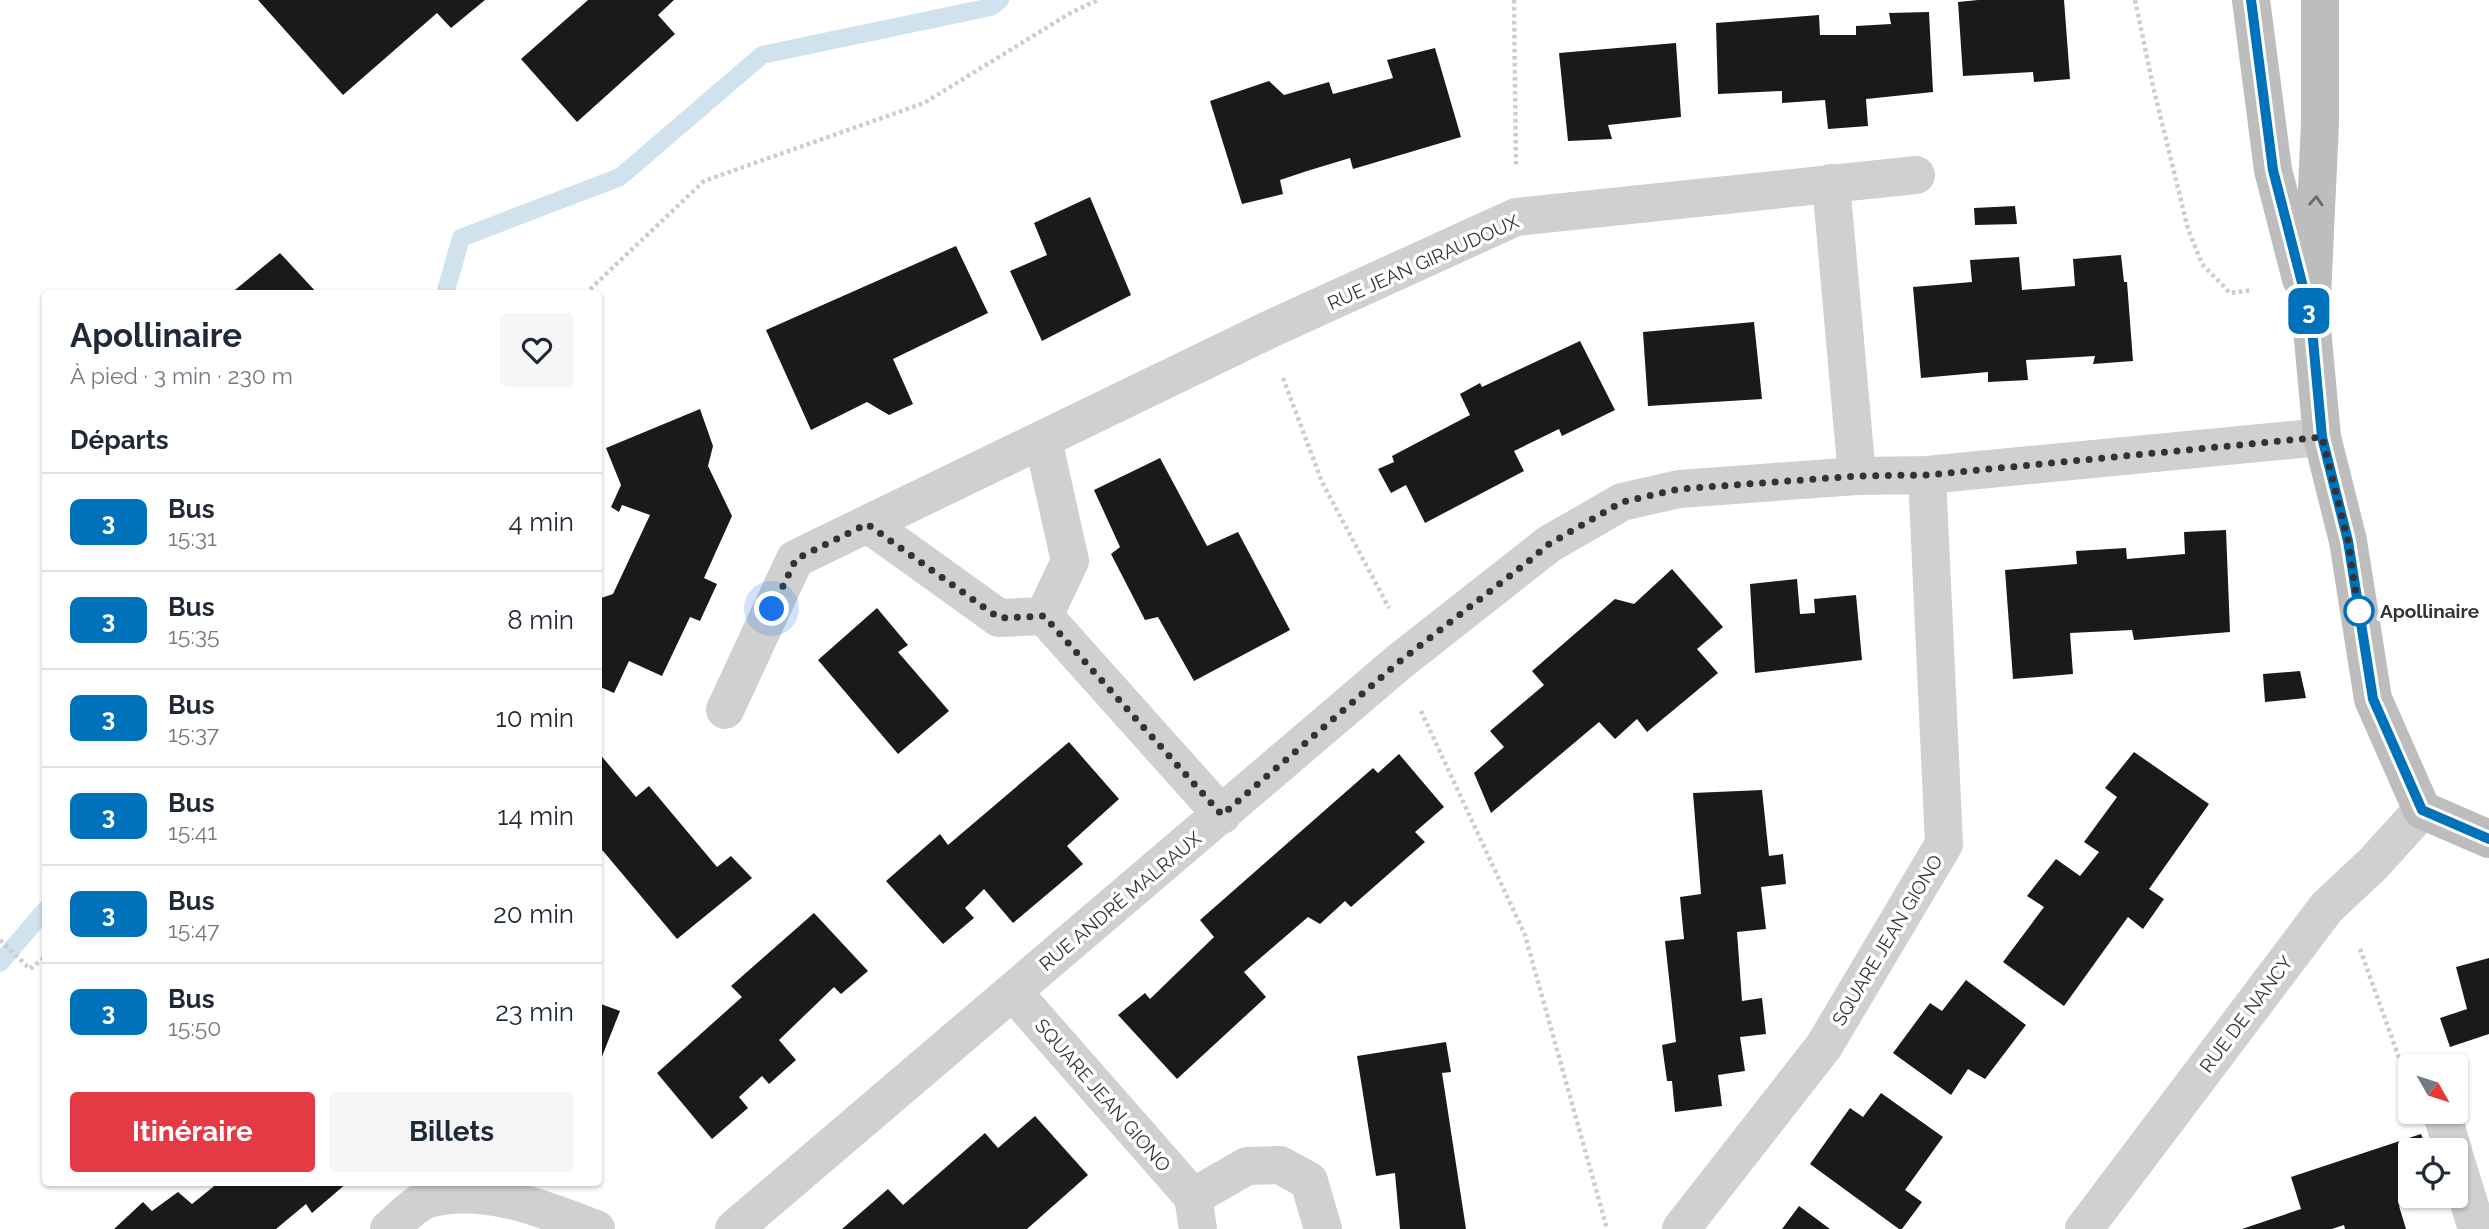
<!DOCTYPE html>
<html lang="fr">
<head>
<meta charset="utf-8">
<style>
	:root { --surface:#fff; --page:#f6f6f7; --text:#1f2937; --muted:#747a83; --line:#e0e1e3; --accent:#e63946 }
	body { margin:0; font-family:Raleway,sans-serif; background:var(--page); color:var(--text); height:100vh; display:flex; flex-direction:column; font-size:26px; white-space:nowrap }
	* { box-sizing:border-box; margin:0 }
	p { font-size:23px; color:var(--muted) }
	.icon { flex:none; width:38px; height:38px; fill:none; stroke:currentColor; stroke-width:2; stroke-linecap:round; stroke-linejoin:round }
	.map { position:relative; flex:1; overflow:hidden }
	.details { position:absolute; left:42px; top:290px; width:560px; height:896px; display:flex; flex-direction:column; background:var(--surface); border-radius:7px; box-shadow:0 2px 5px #0004 }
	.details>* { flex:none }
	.badge { padding:0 14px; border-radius:10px; font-size:24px; line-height:46px }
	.needle { width:46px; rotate:129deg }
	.tools { position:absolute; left:2398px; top:1054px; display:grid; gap:14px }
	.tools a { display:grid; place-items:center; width:70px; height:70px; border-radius:7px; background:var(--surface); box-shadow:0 2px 5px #0004; font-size:35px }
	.you { position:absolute; width:35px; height:35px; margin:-18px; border:5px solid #fff; border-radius:50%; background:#1a73e8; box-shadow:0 0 0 10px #1a73e833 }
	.map>.badge { position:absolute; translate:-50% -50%; box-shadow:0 0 0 4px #fff }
	h2 { padding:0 28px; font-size:26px; line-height:63px }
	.round { display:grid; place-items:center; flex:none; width:74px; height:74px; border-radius:7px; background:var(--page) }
	.head { display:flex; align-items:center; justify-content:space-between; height:119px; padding:0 28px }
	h1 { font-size:33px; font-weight:700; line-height:52px }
	.button { display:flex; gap:14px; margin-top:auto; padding:14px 28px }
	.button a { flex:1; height:80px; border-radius:7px; background:var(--accent); color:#fff; font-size:28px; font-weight:700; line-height:80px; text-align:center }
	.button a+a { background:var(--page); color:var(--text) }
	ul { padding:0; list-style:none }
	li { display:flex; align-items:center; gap:21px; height:98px; padding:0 28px; border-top:2px solid var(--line) }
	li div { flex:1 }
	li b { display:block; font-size:26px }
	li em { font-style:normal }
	li .badge { min-width:77px; font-weight:700; text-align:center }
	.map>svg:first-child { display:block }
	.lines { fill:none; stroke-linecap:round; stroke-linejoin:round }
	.stream { stroke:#cfe2ee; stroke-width:18 }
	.building { fill:#1a1a1a }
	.path { stroke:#cdcdcd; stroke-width:4.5; stroke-dasharray:3.5 3.5; stroke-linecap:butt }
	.street { stroke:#d0d0d0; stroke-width:38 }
	.secondary { stroke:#bdbdbd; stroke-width:38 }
	.oneway { stroke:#6a6a6a }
	.line-casing { stroke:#fff; stroke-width:16 }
	.line { stroke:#0071bb; stroke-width:10 }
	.walk { stroke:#333; stroke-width:7; stroke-dasharray:0 12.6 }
	.stop-dot { fill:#fff; stroke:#0071bb; stroke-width:3.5 }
	.labels { text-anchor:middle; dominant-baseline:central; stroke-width:7; stroke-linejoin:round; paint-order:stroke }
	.street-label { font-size:19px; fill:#333; stroke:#fff }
	.stop-label { font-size:19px; font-weight:bold; fill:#333; stroke:#fff; text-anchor:start }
</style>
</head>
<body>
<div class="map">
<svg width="2489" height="1229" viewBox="0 0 2489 1229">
	<rect width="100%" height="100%" fill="#fff"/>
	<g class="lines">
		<!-- stream -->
		<path class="stream" d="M445,294L461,238L620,177L762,55L991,7L1000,0
			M0,963L46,909"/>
	</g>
	<!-- building -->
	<path class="building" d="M258,0H485L451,28L437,13L343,95Z
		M588,0H674L658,15L675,34L577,122L521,59Z
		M1978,0H2064L2070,79L2034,82L2033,72L1963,76L1958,2Z
		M1929,12L1933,92L1866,99L1868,126L1828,129L1825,100L1782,103V91L1718,94L1716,23L1819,15L1820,35H1856V26L1891,24L1889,13Z
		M1676,43L1681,117L1608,125L1612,139L1568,141L1559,53Z
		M1435,48L1461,137L1353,169L1350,158L1307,171L1280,180L1283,194L1242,204L1210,101L1269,81L1284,95L1329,82L1333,94L1393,78L1387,60Z
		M1090,197L1131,295L1042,341L1010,271L1047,255L1034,223Z
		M2015,206L2017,224L1975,225L1974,208Z
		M956,246L988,313L893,359L913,404L889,415L867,402L811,430L766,330Z
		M280,253L318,294H230Z
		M2121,255L2124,282H2127L2133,361L2093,364L2095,356L2026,360L2028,380L1988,382V372L1921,378L1913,287L1972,282L1970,260L2019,257L2022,290L2075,286L2073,259Z
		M1754,322L1762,399L1648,406L1643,332Z
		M1580,341L1615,410L1562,436L1559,429L1514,451L1524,471L1425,523L1406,485L1391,493L1378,469L1394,462L1392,456L1470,415L1460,394L1480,383L1482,387Z
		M700,409L713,446L708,466L732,516L704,578L717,584L700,621L690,617L662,676L629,661L614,693L598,686V599L613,594L650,515L622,505L619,512L611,507L621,485L606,448Z
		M1160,458L1207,546L1238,532L1290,630L1194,681L1158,617L1145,620L1111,554L1120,547L1094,490Z
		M2226,530L2230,632L2134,640L2132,630L2070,633L2073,674L2013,679L2005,570L2077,564L2076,551L2126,548L2127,559L2185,554L2184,532Z
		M1672,569L1723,627L1697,649L1718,673L1647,732L1637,719L1615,739L1599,722L1491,813L1474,773L1504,747L1490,731L1544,685L1532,671L1615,599L1634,604Z
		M1797,579L1800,614L1815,613L1814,599L1856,595L1862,660L1755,673L1750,584Z
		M877,608L908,645L898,652L949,711L898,754L818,660Z
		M2300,671L2306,698L2265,702L2263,674Z
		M1069,742L1119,799L1067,846L1083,864L1013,923L984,889L965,908L974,918L943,944L886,881L940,834L948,845Z
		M598,752L636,797L649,786L717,867L731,856L752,878L677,939L598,845Z
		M2134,752L2209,804L2149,889L2164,899L2143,929L2128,917L2064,1006L2003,962L2044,907L2027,896L2056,859L2080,876L2099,852L2084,842L2117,797L2105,788Z
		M1399,754L1444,807L1415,832L1425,842L1351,907L1345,901L1320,924L1308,917L1244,972L1266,997L1177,1079L1118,1015L1145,993L1150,999L1214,937L1200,920L1373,768L1378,773Z
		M1762,790L1769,856L1783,854L1786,884L1761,887L1766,929L1737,932L1742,1001L1762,998L1766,1034L1740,1037L1745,1071L1718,1075L1722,1106L1675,1112L1672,1081H1667L1662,1045L1676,1042L1665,941L1684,939L1680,897L1701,894L1693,793Z
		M814,913L868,971L841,994L834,987L779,1040L796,1060L769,1084L762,1076L739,1097L748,1108L712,1139L657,1073L742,997L731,986Z
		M2489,958V1034L2450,1047L2440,1018L2467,1009L2456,967Z
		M1966,980L2026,1025L1985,1079L1968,1069L1951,1095L1893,1053L1930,1003L1942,1011Z
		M598,1003L620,1011L599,1064H598Z
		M1446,1042L1451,1072L1442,1073L1466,1229H1400L1395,1173L1376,1176L1357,1056Z
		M1881,1093L1943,1137L1905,1190L1922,1202L1902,1229H1899L1810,1164L1850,1108L1863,1117Z
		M1035,1116L1088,1175L1027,1229H842L888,1189L903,1205L985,1133L998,1148Z
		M2421,1134L2427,1150H2410V1195L2431,1196L2399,1206L2406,1229H2345L2344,1225L2332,1229H2242L2301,1209L2291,1177Z
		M218,1183H347L312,1213L306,1204L276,1229H114L143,1202L152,1211L178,1192L192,1204Z
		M1799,1206L1830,1229H1782Z"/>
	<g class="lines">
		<!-- path -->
		<path class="path" d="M1514,0L1516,167
			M2135,0L2153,86L2188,229L2202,264L2230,293L2253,290
			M585,294L704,181L924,103L1072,12L1098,0
			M1283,378L1322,482L1389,608
			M1421,711L1525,935L1607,1229
			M0,940L30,969L46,956
			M2360,949L2399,1058L2410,1069"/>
		<!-- street -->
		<path class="street" d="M1831,183L1857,476
			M868,524L999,618L1044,616L1070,561L1043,440
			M1044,616L1222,815
			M725,710L795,559L1266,331L1516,217L1916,175
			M1013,992L1193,1197L1198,1229
			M2441,1111L2453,1150
			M2455,1158L2477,1229
			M1193,1197L1247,1166L1280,1165L1309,1181L1323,1229
			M389,1229C400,1220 415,1203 428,1199C484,1184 544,1209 596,1229
			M734,1229L1399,662L1549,544L1622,502L1679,489L1857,476L1927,475L2322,437
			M1681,1229L1824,1046L1944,844L1927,475
			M2084,1229L2327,907L2373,864L2422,810"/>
		<!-- secondary -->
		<path class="secondary" d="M2251,0L2273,170L2301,279
			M2320,0V123L2311,318L2322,437L2348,541L2373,699L2422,810L2489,839"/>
	</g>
	<!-- one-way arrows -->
	<defs><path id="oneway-chevron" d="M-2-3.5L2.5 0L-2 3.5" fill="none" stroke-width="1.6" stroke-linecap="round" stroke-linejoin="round" transform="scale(1.75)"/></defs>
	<use class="oneway" href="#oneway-chevron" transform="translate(2316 201) rotate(-87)"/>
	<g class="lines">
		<!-- line casing -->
		<g class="line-casing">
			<path id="line" d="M2251,0L2273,170L2311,318L2322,437L2348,541L2373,699L2422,810L2489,839"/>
		</g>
		<!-- line -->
		<use href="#line" class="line"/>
		<!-- walk -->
		<path class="walk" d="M772,609L796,559L867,524L999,618L1044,616L1222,815L1399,662L1530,560L1549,544L1622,502L1679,489L1857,476L1927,475L2322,437L2348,541L2360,620L2359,611"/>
	</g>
	<!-- markers -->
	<circle class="stop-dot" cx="2359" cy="611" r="14"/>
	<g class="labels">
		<!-- street labels -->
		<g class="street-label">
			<text transform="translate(1423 262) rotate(-24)">RUE JEAN GIRAUDOUX</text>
			<text transform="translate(1120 901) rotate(-40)">RUE ANDRÉ MALRAUX</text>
			<text transform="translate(1887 940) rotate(-59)">SQUARE JEAN GIONO</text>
			<text transform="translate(2246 1014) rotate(-53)">RUE DE NANCY</text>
			<text transform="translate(1103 1095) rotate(49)">SQUARE JEAN GIONO</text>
		</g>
		<!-- stop labels -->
		<g class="stop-label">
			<text x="2380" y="611">Apollinaire</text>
		</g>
	</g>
</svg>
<div class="tools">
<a><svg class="needle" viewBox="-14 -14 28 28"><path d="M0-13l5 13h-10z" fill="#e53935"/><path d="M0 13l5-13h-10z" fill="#747a83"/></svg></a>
<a><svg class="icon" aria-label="locate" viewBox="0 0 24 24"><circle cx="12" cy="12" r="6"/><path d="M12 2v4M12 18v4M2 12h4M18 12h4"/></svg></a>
</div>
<div class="you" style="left:772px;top:609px"></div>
<b class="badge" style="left:2309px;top:311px;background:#0071bb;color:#fff">3</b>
<section class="details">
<div class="head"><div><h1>Apollinaire</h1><p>À pied · 3 min · 230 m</p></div><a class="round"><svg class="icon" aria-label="heart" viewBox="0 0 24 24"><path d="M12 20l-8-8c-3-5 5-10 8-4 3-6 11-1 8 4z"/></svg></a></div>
<h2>Départs</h2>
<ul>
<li><span class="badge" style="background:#0071bb;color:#fff">3</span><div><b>Bus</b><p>15:31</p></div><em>4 min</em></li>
<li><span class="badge" style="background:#0071bb;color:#fff">3</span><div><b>Bus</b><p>15:35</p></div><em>8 min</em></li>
<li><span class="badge" style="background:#0071bb;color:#fff">3</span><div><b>Bus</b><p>15:37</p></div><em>10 min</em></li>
<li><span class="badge" style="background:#0071bb;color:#fff">3</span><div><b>Bus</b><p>15:41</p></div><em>14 min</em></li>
<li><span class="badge" style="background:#0071bb;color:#fff">3</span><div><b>Bus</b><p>15:47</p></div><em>20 min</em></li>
<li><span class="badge" style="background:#0071bb;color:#fff">3</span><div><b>Bus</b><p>15:50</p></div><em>23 min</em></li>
</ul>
<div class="button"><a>Itinéraire</a><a>Billets</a></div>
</section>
</div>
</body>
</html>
